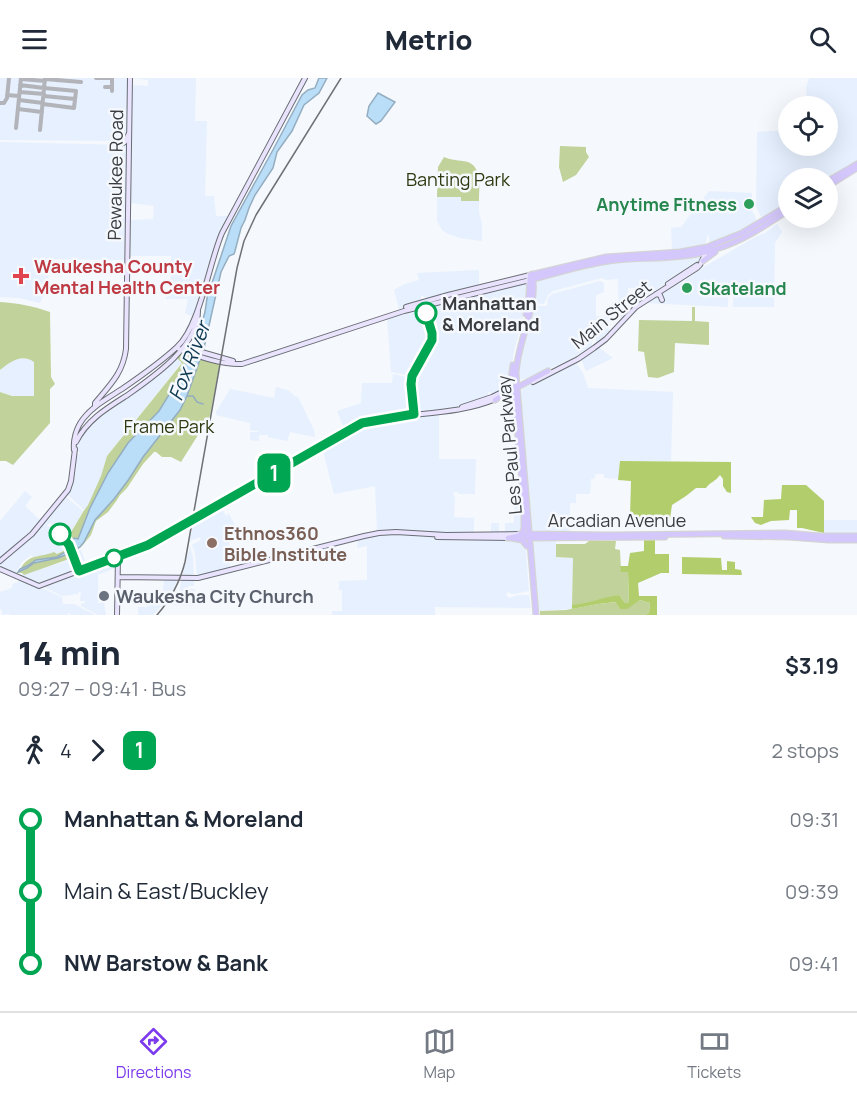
<!DOCTYPE html>
<html lang="en">
<head>
<meta charset="utf-8">
<style>
	:root { --surface:#fff; --page:#f6f6f7; --text:#1f2937; --muted:#747a83; --line:#e0e1e3; --accent:#7c3aed }
	body { margin:0; font-family:Manrope,sans-serif; background:var(--page); color:var(--text); height:100vh; display:flex; flex-direction:column; font-size:22px; white-space:nowrap }
	* { box-sizing:border-box; margin:0 }
	p { font-size:20px; color:var(--muted) }
	.icon { flex:none; width:33px; height:33px; fill:none; stroke:currentColor; stroke-width:2; stroke-linecap:round; stroke-linejoin:round }
	.map { position:relative; height:537px; overflow:hidden }
	.side { display:flex; flex-direction:column; background:var(--surface); flex:1 }
	.side>* { flex:none }
	.badge { padding:0 12px; border-radius:9px; font-size:21px; line-height:39px }
	.controls { position:absolute; left:778px; top:18px; display:grid; gap:12px }
	.controls a { display:grid; place-items:center; width:60px; height:60px; border-radius:50%; background:var(--surface); box-shadow:0 6px 24px #0002; font-size:30px }
	.map>.badge { position:absolute; translate:-50% -50%; box-shadow:0 0 0 3px #fff }
	.legs { display:flex; align-items:center; gap:9px; height:66px; padding:0 18px; font-size:20px }
	.legs p { margin-inline-start:auto }
	.head { display:flex; align-items:center; justify-content:space-between; height:102px; padding:0 18px }
	h1 { font-size:33px; font-weight:800; line-height:45px }
	ul { padding:0 18px; list-style:none }
	li { display:flex; align-items:center; gap:21px; height:72px; font-size:22px }
	li i { display:grid; place-items:center; width:9px; height:100%; margin:0 8px; background:currentColor }
	li i::after { content:''; width:15px; height:15px; margin:-8px; border:4px solid; border-radius:50%; background:var(--surface) }
	li p { margin-inline-start:auto }
	li:first-child i { background:linear-gradient(#0000 50%,currentColor 0) }
	li:last-child i { background:linear-gradient(currentColor 50%,#0000 0) }
	header { display:flex; justify-content:space-between; align-items:center; height:78px; padding:0 18px; background:var(--surface); font-size:27px; font-weight:800 }
	.dock { display:flex; justify-content:space-around; align-items:center; height:84px; border-top:2px solid var(--line); background:var(--surface); font-size:16px; color:var(--muted) }
	.dock a { display:grid; justify-items:center; gap:3px }
	.dock .on { color:var(--accent) }
	.map>svg:first-child { display:block }
	.built { fill:#e6f0fe }
	.green { fill:#c1d39a }
	.forest { fill:#b2cd6b }
	.water { fill:#badef7; stroke:#94adc0; stroke-width:1.5 }
	.lines { fill:none; stroke-linecap:round; stroke-linejoin:round }
	.stream { stroke:#94adc0; stroke-width:1.5 }
	.taxiway { stroke:#b2b4b9; stroke-width:4 }
	.secondary-casing { stroke:#6a6e75; stroke-width:6 }
	.primary-casing { stroke:#d4d4d5; stroke-width:7 }
	.secondary { stroke:#e9e3fd; stroke-width:4 }
	.primary { stroke:#d4c7fb; stroke-width:4.5 }
	.rail { stroke:#6f7175; stroke-width:1.5 }
	.line-1-casing { stroke:#fff; stroke-width:14 }
	.line-1 { stroke:#00a651; stroke-width:9 }
	.leisure-dot { fill:#2e9e5b; stroke:#f5f8fd; stroke-width:2 }
	.health-dot { fill:#e0444e; stroke:#f5f8fd; stroke-width:2 }
	.stop-1-dot { fill:#fff; stroke:#00a651; stroke-width:3 }
	.education-dot { fill:#8d6e63; stroke:#f5f8fd; stroke-width:2 }
	.worship-dot { fill:#6b7280; stroke:#f5f8fd; stroke-width:2 }
	.labels { text-anchor:middle; dominant-baseline:central; stroke-width:5; stroke-linejoin:round; paint-order:stroke }
	.street-label { font-size:18px; fill:#3a3c3f; stroke:#f5f8fd }
	.park-label { font-size:18px; fill:#2f3910; stroke:#f5f8fd }
	.leisure-label { font-size:18px; font-weight:bold; fill:#27864d; stroke:#f5f8fd; text-anchor:end }
	.health-label { font-size:18px; font-weight:bold; fill:#be3a42; stroke:#f5f8fd; text-anchor:start }
	.stop-label { font-size:18px; font-weight:bold; fill:#3a3c3f; stroke:#f5f8fd; text-anchor:start }
	.education-label { font-size:18px; font-weight:bold; fill:#785e54; stroke:#f5f8fd; text-anchor:start }
	.worship-label { font-size:18px; font-weight:bold; fill:#5b616d; stroke:#f5f8fd; text-anchor:start }
	.water-label { font-size:20px; font-style:italic; fill:#0d3850; stroke:#f5f8fd }
</style>
</head>
<body>
<header><svg class="icon" aria-label="menu" viewBox="0 0 24 24"><path d="M4 6h16M4 12h16M4 18h16"/></svg>Metrio<svg class="icon" aria-label="search" viewBox="0 0 24 24"><circle cx="10" cy="10" r="6"/><path d="M15 15l6 6"/></svg></header>
<div class="map">
<svg width="857" height="537" viewBox="0 0 857 537">
	<rect width="100%" height="100%" fill="#f5f8fd"/>
	<!-- built -->
	<path class="built" d="M0,0H128V53L124,63L0,62Z
		M132,0H196L195,43H207L205,118H214L216,138H228L215,168L200,214L192,213L191,216L199,218L193,239L185,235L188,221H166V219L171,198V178H129L131,142L153,141L154,128L131,125L132,7L148,8V2Z
		M809,0H857V83L828,101L789,100V125L763,140L760,137L756,128L757,54L787,52L789,68H828V28H808L806,10Z
		M0,64L127,67L128,69L125,182L49,181L48,213L44,216L40,225L19,220L0,219Z
		M709,113L752,115V133L756,140V144L728,159L712,165L709,163V157L707,158L706,164L704,168L686,171L672,172L671,150L681,149Z
		M437,119H461L462,123H479V135L482,145V163L460,160L448,156L442,152L437,143Z
		M777,146L782,154L775,165L774,229H733V218H728V229L645,225L657,216L662,222L663,214L678,204L679,206L686,202L702,190L757,158L765,155Z
		M698,178L702,179L699,185L638,223V210H628V232L620,241L619,239L618,201L606,202L602,200L553,213L548,217L544,226L536,225L533,223L536,204L541,200L610,184Z
		M479,192V206L476,209L428,221L421,217V224L399,231L394,212L405,206L419,202L417,195Z
		M600,203L604,205V214L596,217V238L609,239V253L596,265V256H592V268L567,283L529,300L519,302L517,300V289L533,228H547L548,220L552,216Z
		M527,205L529,206L526,229L514,273L509,309L493,317L489,313L487,319L456,329L430,333L416,334L413,310V298L391,294L387,239L419,231L423,232L426,236L428,235V229L429,228Z
		M598,269L613,280L586,293L581,281Z
		M176,279L182,284L107,378L101,398L88,427L84,432L67,416L73,396L76,394L74,392L76,375L78,377L80,375L76,371L78,362L96,339L136,312Z
		M30,280L34,284L35,318H12L0,314V292L15,281Z
		M576,284L583,295L588,310L673,314L671,383H620L618,401L604,400V396H596L594,401H591L590,416H576V425H570V455H539L531,452L526,381L525,380L520,322L521,313L524,309Z
		M393,296L410,300L412,334L362,343L345,352L337,333L361,325L362,305H392Z
		M276,309L288,312L296,319H298L314,352L315,359L290,354L287,363L268,359V357H259V363L250,362V354H258L259,353L250,352V345L216,337V334L230,311L274,320Z
		M439,336V381H476L475,416H459L458,414H455L453,416L455,420L454,439L474,440V456H438L397,452L377,453L375,408L334,416L322,369L364,345L396,340Z
		M25,413L32,419L25,428L41,443L34,452L0,481V443Z
		M514,417H522L523,448L521,454L491,456V445H499V453H505V445H514Z
		M65,418L83,433L67,461L50,445L47,447L59,457L60,460L59,464L64,462L69,470L57,476L54,475L47,478L33,479L31,477L22,484L15,496L0,489V484L33,457Z
		M220,427L226,438L229,436L236,449L240,447L241,454H250V458H243V464H229L230,490L197,498L195,475L192,467L201,462L200,459L190,463L194,442Z
		M824,442H857V456L824,458Z
		M402,455L446,460L507,461L524,465L526,473L529,513L513,516L508,514L506,517L509,520L518,517H529L531,530L435,529V537H332V533H342V512H339V503L367,502V468L357,470L358,461L371,457Z
		M537,462H556V479L573,480L572,531L537,533L533,467L534,464Z
		M190,468L193,479L194,508H188V511H195L194,528L174,527L179,516L181,503Z
		M81,472L85,483H83L85,489L39,506L21,499L22,496L61,485L75,479V476Z
		M116,481L117,482V489L98,497V525H104L106,537H98L81,528V526L85,525V523H80L81,514H79L78,516L62,518L42,508Z
		M19,500L62,519L63,526H74L95,537H70V535H68V537H10L9,536L2,537V532L0,531V514L12,510L13,506L18,504Z
		M164,501H178L172,516L153,537H138V529H147V513H163Z"/>
	<!-- green -->
	<path class="green" d="M560,68L586,69V74L589,79L576,97L563,104L559,89Z
		M444,79C451,82 456,82 463,83C483,85 479,108 479,123H461V119H437L438,89Z
		M0,224C18,225 33,228 50,234L51,299L55,306L50,311V345L13,387L6,383H0V314L12,318H34V284C22,275 10,284 0,292Z
		M692,229H695V243L709,244V267L675,265L674,294L658,300L648,299L644,274L638,273L639,242L692,243Z
		M181,274L220,284L210,338L181,384L171,379H162L156,374H154L143,386L127,410L120,417L117,422L108,434L96,443L91,457L82,468L74,474L67,461L83,434L88,427L101,398L107,378L182,285L176,279Z
		M589,463H616L615,471L620,472L621,493L628,494L629,525H625L619,517L581,527H572L573,480L556,479V466H585Z
		M69,470L72,480L24,497L22,495H18C29,474 36,481 54,474L57,476Z
		M640,522L650,525L649,535L644,537H540V533L566,532L598,526L617,524L620,531Z"/>
	<!-- forest -->
	<path class="forest" d="M620,383L731,384V415L727,414L723,408V401L720,397C715,404 710,404 706,410H696L686,418L672,427L670,441L630,440L631,403L618,402Z
		M782,407H806L824,423V455L802,450H797V432H790L789,442L771,443L761,447L755,445L751,439H763L764,422L781,421Z
		M644,462H655V476H669V495H661L638,505L639,518H657V537H644L649,535L650,525L640,522L627,531H620L616,524L598,526L572,531V527C588,526 603,519 619,517L625,525H629L628,494H621L620,488H628L630,475L644,473Z
		M682,479L721,480L722,492H727V483L735,484V491L741,492L742,497L682,496Z"/>
	<!-- water -->
	<path class="water" d="M319,0H327L319,15L304,27L292,53L277,74L273,90L255,117L249,130L245,142L241,150L235,173L234,176L229,178L221,194L204,270L187,318L180,332L143,379L129,401L114,421L95,442L84,464L80,469L70,475L58,480L34,485L27,490L18,494L20,491L27,488L36,482L57,479L67,473L74,467L73,461L75,460L78,461L90,430L108,395L128,365L159,333L172,312L195,268L205,234L207,220L231,148L274,70L302,17L308,12L315,10Z
		M378,15L395,24L381,43L376,46L367,38L369,28Z"/>
	<g class="lines">
		<!-- stream -->
		<path class="stream" d="M187,318H193L197,324L203,326"/>
		<!-- taxiway -->
		<path class="taxiway" d="M96,0H112
			M21,1L45,3
			M45,1L81,4
			M20,7L44,10
			M105,9H112
			M112,13V0
			M20,14L44,16
			M7,17L19,18
			M44,18L75,21
			M19,22L43,25
			M0,25H4L7,20L9,0
			M43,26L74,30L76,13L44,10
			M18,31L42,34
			M16,50L21,0
			M40,52L45,0"/>
		<!-- secondary casing -->
		<g class="secondary-casing">
			<path id="secondary" d="M123,65L125,64L129,55
				M668,206L697,187
				M656,216L660,217L662,222
				M406,229L448,217L530,197
				M184,269L233,283
				M177,270C196,278 221,287 242,286L404,233L530,202
				M533,304L578,281L594,270L606,261L636,229L697,190L700,187L706,174
				M95,329V325C110,307 123,295 126,271L130,0
				M462,329L492,319L506,312
				M76,364C87,342 107,330 126,318C153,299 198,269 198,233
				M74,372C73,362 76,350 83,341C93,328 108,320 122,311C141,298 161,284 177,269C200,248 209,185 222,155L305,0
				M437,459L511,460
				M0,483L32,456L68,412L71,403L75,371
				M0,491L39,508L148,467L362,345C407,333 453,339 496,321
				M118,499L198,500L364,458L379,455L396,454L446,457L520,456
				M117,537L118,479"/>
		</g>
		<!-- primary casing -->
		<g class="primary-casing">
			<path id="primary" d="M828,103L857,86
				M828,108L857,90
				M703,183L715,174
				M532,196C539,228 517,263 516,296L536,537
				M530,197L606,179L680,174L707,169L742,155L789,127
				M530,202C558,195 587,185 616,182C649,179 684,182 716,171C743,163 766,147 789,132
				M526,236L529,217L530,199
				M516,310L548,293
				M507,312L510,309L513,287
				M514,314L524,427V450L523,454L520,456
				M495,322L516,308
				M526,456L610,457L785,455L821,458H857
				M724,458L788,459L829,462H857
				M508,460L523,457
				M511,460L522,462L527,468
				M526,460L665,459"/>
		</g>
		<!-- secondary -->
		<use href="#secondary" class="secondary"/>
		<!-- primary -->
		<use href="#primary" class="primary"/>
		<!-- rail -->
		<path class="rail" d="M157,537C171,521 180,504 185,484L237,190L244,163L256,137L341,0"/>
	</g>
	<g class="lines">
		<!-- line-1 casing -->
		<g class="line-1-casing">
			<path id="line-1" d="M60,456L69,467L79,493L148,467L362,345L414,336L411,306L412,298L432,262V255L426,235"/>
		</g>
		<!-- line-1 -->
		<use href="#line-1" class="line-1"/>
	</g>
	<!-- markers -->
	<g class="leisure-dot">
		<circle cx="749" cy="126" r="6"/>
		<circle cx="687" cy="210" r="6"/>
	</g>
	<path class="health-dot" d="M18 189h6v6h6v6h-6v6h-6v-6h-6v-6h6z"/>
	<g class="stop-1-dot">
		<circle cx="426" cy="235" r="10"/>
		<circle cx="60" cy="456" r="10"/>
		<circle cx="114" cy="480" r="8"/>
	</g>
	<circle class="education-dot" cx="212" cy="465" r="6"/>
	<circle class="worship-dot" cx="104" cy="518" r="6"/>
	<g class="labels">
		<!-- street labels -->
		<g class="street-label">
			<text transform="translate(115 97) rotate(-89)">Pewaukee Road</text>
			<text transform="translate(611 236) rotate(-39)">Main Street</text>
			<text transform="translate(509 367) rotate(-95)">Les Paul Parkway</text>
			<text x="617" y="442">Arcadian Avenue</text>
		</g>
		<!-- park labels -->
		<g class="park-label">
			<text x="458" y="101">Banting Park</text>
			<text x="169" y="348">Frame Park</text>
		</g>
		<!-- leisure labels -->
		<g class="leisure-label">
			<text x="737" y="126">Anytime Fitness</text>
			<text x="699" y="210" text-anchor="start">Skateland</text>
		</g>
		<!-- health labels -->
		<g class="health-label">
			<text x="34" y="188">Waukesha County<tspan x="34" dy="21">Mental Health Center</tspan></text>
		</g>
		<!-- stop labels -->
		<g class="stop-label">
			<text x="442" y="225">Manhattan<tspan x="442" dy="21">&amp; Moreland</tspan></text>
		</g>
		<!-- education labels -->
		<g class="education-label">
			<text x="224" y="455">Ethnos360<tspan x="224" dy="21">Bible Institute</tspan></text>
		</g>
		<!-- worship labels -->
		<g class="worship-label">
			<text x="116" y="518">Waukesha City Church</text>
		</g>
		<!-- water labels -->
		<g class="water-label">
			<text transform="translate(189 283) rotate(-69)">Fox River</text>
		</g>
	</g>
</svg>
<div class="controls">
<a><svg class="icon" aria-label="locate" viewBox="0 0 24 24"><circle cx="12" cy="12" r="6"/><path d="M12 2v4M12 18v4M2 12h4M18 12h4"/></svg></a>
<a><svg class="icon" aria-label="layers" viewBox="0 0 24 24"><path d="M12 4l9 5-9 5-9-5zM3 14l9 5 9-5"/></svg></a>
</div>
<b class="badge" style="left:274px;top:395px;background:#00a651;color:#fff">1</b>
</div>
<section class="side">
<div class="head"><div><h1>14 min</h1><p>09:27 – 09:41 · Bus</p></div><b>$3.19</b></div>
<div class="legs"><svg class="icon" aria-label="walk" viewBox="0 0 24 24"><circle cx="13" cy="4" r="2"/><path d="M13 8l-2 6 4 7M11 14l-3 7M7 12l3-4h3l4 4"/></svg>4<svg class="icon" aria-label="forward" viewBox="0 0 24 24"><path d="M9 5l7 7-7 7"/></svg><b class="badge" style="background:#00a651;color:#fff">1</b><p>2 stops</p></div>
<ul>
<li><i style="color:#00a651"></i><b>Manhattan &amp; Moreland</b><p>09:31</p></li>
<li><i style="color:#00a651"></i><span>Main &amp; East/Buckley</span><p>09:39</p></li>
<li><i style="color:#00a651"></i><b>NW Barstow &amp; Bank</b><p>09:41</p></li>
</ul>
</section>
<nav class="dock">
<a class="on"><svg class="icon" aria-label="directions" viewBox="0 0 24 24"><path d="M12 3l9 9-9 9-9-9zM9 14v-3h6M13 9l2 2-2 2"/></svg>Directions</a>
<a><svg class="icon" aria-label="map" viewBox="0 0 24 24"><path d="M3 6l6-2 6 2 6-2v14l-6 2-6-2-6 2zM9 4v14M15 6v14"/></svg>Map</a>
<a><svg class="icon" aria-label="tickets" viewBox="0 0 24 24"><path d="M3 7h18v10H3zM15 7v10"/></svg>Tickets</a>
</nav>
</body>
</html>
